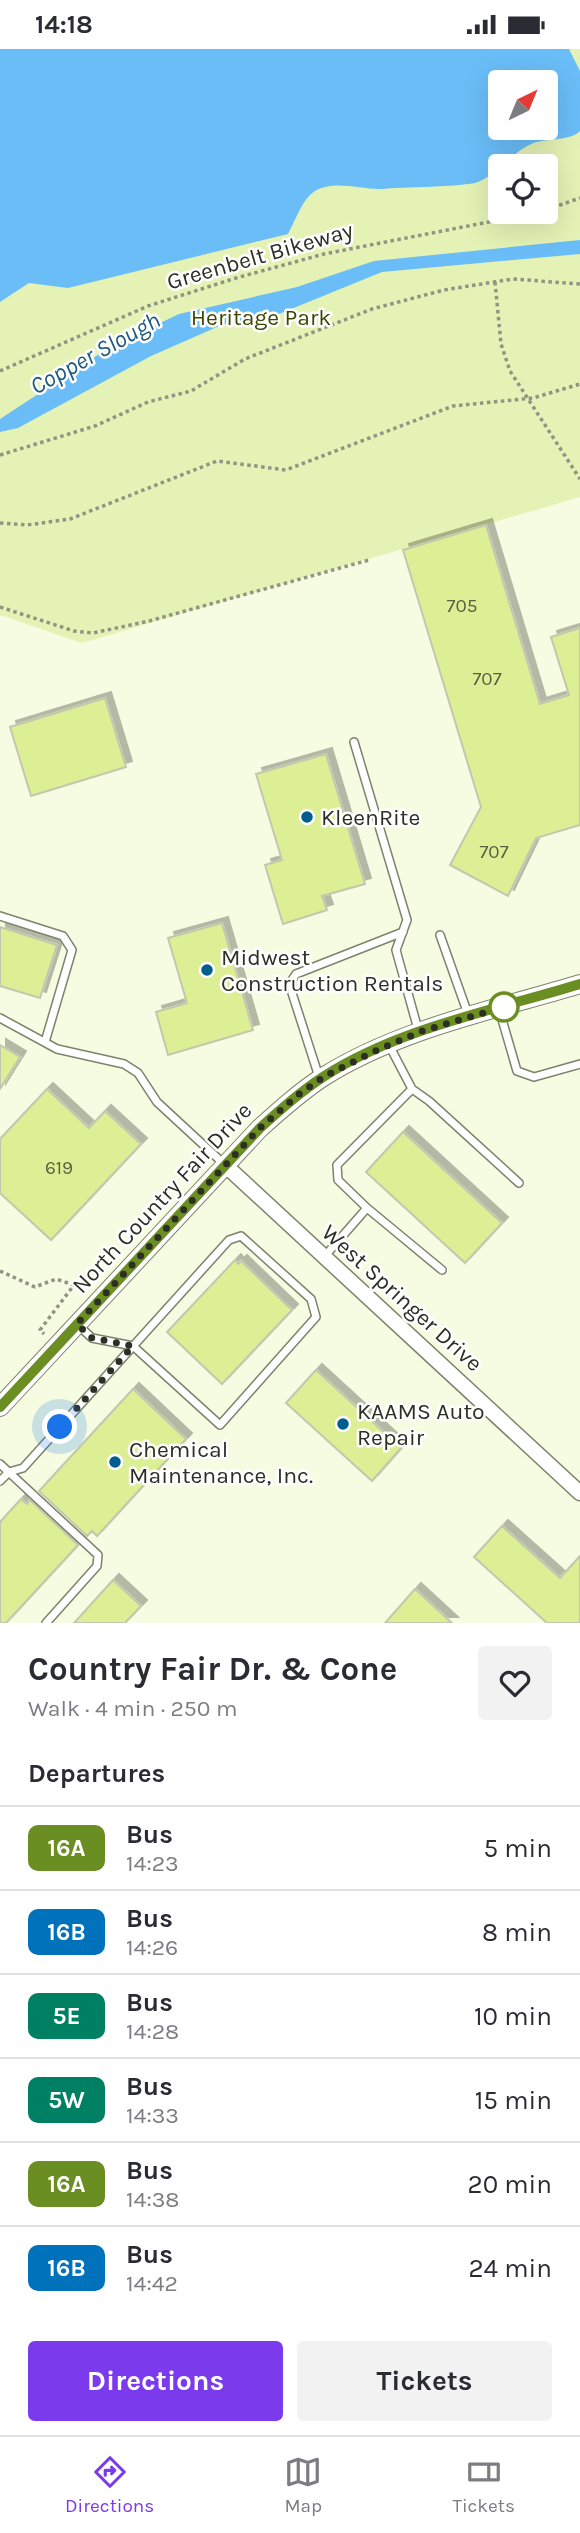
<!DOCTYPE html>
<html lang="en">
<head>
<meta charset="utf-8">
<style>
	:root { --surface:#fff; --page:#f2f2f3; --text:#2b2b33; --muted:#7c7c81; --line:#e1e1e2; --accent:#7c3aed }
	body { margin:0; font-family:Karla,sans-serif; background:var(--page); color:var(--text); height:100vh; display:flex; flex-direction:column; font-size:26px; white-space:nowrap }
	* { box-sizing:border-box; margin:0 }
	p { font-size:23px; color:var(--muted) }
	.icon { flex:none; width:38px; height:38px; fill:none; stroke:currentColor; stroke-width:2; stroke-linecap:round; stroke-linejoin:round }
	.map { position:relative; height:1574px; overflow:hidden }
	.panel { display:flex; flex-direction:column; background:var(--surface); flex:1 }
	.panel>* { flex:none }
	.badge { padding:0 14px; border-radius:10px; font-size:24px; line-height:46px }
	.needle { width:46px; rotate:43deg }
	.controls { position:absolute; left:488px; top:21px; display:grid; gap:14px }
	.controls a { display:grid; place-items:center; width:70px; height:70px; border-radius:7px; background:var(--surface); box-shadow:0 7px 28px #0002; font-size:35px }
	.you { position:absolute; width:35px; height:35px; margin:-18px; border:5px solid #fff; border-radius:50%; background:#1a73e8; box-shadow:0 0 0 10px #1a73e833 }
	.map>.badge { position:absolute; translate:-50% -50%; box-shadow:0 0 0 4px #fff }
	h2 { padding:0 28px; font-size:26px; line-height:63px }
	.round { display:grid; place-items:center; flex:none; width:74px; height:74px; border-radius:7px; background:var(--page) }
	.overview { display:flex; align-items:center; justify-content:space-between; height:119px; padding:0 28px }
	h1 { font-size:33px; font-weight:700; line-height:52px }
	.button { display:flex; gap:14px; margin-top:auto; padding:14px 28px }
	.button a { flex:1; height:80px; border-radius:7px; background:var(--accent); color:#fff; font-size:28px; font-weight:700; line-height:80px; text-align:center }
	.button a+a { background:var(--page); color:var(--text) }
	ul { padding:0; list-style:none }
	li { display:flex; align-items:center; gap:21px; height:84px; padding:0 28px; border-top:2px solid var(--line) }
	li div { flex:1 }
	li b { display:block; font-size:26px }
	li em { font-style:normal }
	li .badge { min-width:77px; font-weight:700; text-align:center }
	.status { display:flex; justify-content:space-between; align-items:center; height:49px; padding:0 35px; background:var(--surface); direction:ltr }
	.status svg { height:19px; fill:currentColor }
	.dock { display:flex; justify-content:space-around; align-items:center; height:98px; border-top:2px solid var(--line); background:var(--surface); font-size:19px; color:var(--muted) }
	.dock a { display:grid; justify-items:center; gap:4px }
	.dock .current { color:var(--accent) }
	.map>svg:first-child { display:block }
	.green { fill:#e4f2b5; fill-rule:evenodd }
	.water { fill:#6abdf7; fill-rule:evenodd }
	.building { fill:#dcef95; stroke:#c1c8ae; stroke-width:2; filter:url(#shadow) }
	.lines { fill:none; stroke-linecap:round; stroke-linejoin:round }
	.service-casing { stroke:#7d836b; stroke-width:10 }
	.minor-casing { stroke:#7d836b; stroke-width:17 }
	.tertiary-casing { stroke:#7d836b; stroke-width:20 }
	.path { stroke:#909583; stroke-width:3.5; stroke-dasharray:3.5 3.5; stroke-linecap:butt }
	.service { stroke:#fff; stroke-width:7 }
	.minor { stroke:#fff; stroke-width:14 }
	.tertiary { stroke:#fff; stroke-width:18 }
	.line-casing { stroke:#fff; stroke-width:16 }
	.line { stroke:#6b8e23; stroke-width:10 }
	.walk { stroke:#2d2f25; stroke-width:7; stroke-dasharray:0 12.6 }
	.poi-dot { fill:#005e8e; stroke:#fff; stroke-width:2.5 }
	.stop-dot { fill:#fff; stroke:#6b8e23; stroke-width:3.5 }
	.labels { text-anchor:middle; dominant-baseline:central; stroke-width:5; stroke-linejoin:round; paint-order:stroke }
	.number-label { font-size:19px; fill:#595f41 }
	.street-label { font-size:23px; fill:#2d2f25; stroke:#fff }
	.park-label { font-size:23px; fill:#3d4700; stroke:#fff }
	.poi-label { font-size:23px; fill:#2d2f25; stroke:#fff; text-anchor:start }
	.water-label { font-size:24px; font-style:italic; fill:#1d5980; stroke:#fff }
</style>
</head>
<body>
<div class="status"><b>14:18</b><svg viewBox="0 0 49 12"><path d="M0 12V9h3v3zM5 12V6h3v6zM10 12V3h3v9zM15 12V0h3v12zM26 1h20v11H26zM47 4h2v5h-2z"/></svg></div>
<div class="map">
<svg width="580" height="1574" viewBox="0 0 580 1574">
	<defs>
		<filter id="shadow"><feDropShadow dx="6" dy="-6" stdDeviation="0" flood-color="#0004"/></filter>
	</defs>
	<rect width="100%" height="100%" fill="#f5fce2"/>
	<!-- green -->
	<path class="green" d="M0,0H580V448L82,594L0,566ZM500,33H546V79H500ZM500,117H546V163H500Z"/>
	<!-- water -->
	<path class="water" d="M0,0H569L580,22V82C569,93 544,88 529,96C510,105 499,125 478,133C464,138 400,138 381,140C360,141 327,128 309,147C300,157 294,174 288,185L68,239L29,234L0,253ZM500,33H546V79H500Z
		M580,191V205L382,223L269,269L224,275L151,307L18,379L0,383V370L110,298L179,265L297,238L374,212Z"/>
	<!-- building -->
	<path class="building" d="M486,476L540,655L569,646L551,588L580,579V776L536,789L508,847L450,816L481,758L403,501Z
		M105,649L126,718L31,747L10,678Z
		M326,705L365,835L322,847L327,861L283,875L265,816L282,811L256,725Z
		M222,874L253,981L168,1006L156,963L187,954L168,889Z
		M0,878L57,896L40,949L0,937Z
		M0,996L20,1008L0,1040Z
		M47,1040L89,1079L105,1062L141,1095L51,1191L0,1144V1090Z
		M403,1083L502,1174L465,1214L366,1123Z
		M235,1211L238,1215L241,1212L292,1261L222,1335L167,1283Z
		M316,1321L401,1399L372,1432L286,1354Z
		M133,1340L186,1390L97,1487L92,1482L87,1487L39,1442Z
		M21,1450L27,1455L30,1451L78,1496L6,1574H0V1473Z
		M502,1477L560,1529L580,1507V1574H547L474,1508Z
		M113,1531L141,1557L125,1574H74Z
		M415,1540L452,1574H385Z"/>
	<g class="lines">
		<!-- service casing -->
		<g class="service-casing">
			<path id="service" d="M354,693L407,871L396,901L419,984
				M0,867L63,887L72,901L45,993
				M440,886L469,968
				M499,960L517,1022L534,1028L580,1015
				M0,969L57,1000L124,1015L138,1024L157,1053L224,1115
				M319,1028L292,944V931L296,925L403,883
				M412,1040L429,1052L519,1134
				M367,1159L442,1221
				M324,1208L367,1159L338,1131L337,1116L412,1040L389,996
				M0,1415L98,1506L97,1517L46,1574
				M0,1432L9,1423L23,1419L229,1191L241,1187L311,1250L316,1268L220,1376L133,1297L92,1289L78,1276"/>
		</g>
		<!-- minor casing -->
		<g class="minor-casing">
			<path id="minor" d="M225,1116L580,1444"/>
		</g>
		<!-- tertiary casing -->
		<g class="tertiary-casing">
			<path id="tertiary" d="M0,1358L260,1079C280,1061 300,1043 323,1028C399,980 494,961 580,935"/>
		</g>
		<!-- path -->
		<path class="path" d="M546,161L580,149
			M495,233L501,295L510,322L580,430
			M0,322L148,257L236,229L324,205L540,163
			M0,406L95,377L148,353L191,342L245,310L372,260L444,241L513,230L580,235
			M0,474L27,476L70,470L217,412L286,421L453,357L533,349L580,335
			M0,558L74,582L93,584L149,572L369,511
			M0,1222L35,1238L56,1230L74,1236L40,1281L44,1285"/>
		<!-- service -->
		<use href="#service" class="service"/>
		<!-- minor -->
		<use href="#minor" class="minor"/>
		<!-- tertiary -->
		<use href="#tertiary" class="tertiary"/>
	</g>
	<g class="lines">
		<!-- line casing -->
		<g class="line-casing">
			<path id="line" d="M0,1358L260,1079C280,1061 300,1043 323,1028C399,979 495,961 580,935"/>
		</g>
		<!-- line -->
		<use href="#line" class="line"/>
		<!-- walk -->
		<path class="walk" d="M60,1378L133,1297L92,1289L77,1275L260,1079L298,1046L325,1027L373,1003L422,982L504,958"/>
	</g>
	<!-- markers -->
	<g class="poi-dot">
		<circle cx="307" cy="768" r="7"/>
		<circle cx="207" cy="921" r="7"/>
		<circle cx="343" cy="1375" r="7"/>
		<circle cx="115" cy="1413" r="7"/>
	</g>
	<circle class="stop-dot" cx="504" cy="958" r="14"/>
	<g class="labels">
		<!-- number labels -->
		<g class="number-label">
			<text x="462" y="557">705</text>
			<text x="487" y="630">707</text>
			<text x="494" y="803">707</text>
			<text x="59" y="1119">619</text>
		</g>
		<!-- street labels -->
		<g class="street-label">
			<text transform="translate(260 207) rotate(-16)">Greenbelt Bikeway</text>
			<text transform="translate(162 1149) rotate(-47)">North Country Fair Drive</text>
			<text transform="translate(402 1249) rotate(42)">West Springer Drive</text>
		</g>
		<!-- park labels -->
		<g class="park-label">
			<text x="261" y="268">Heritage Park</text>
		</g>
		<!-- poi labels -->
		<g class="poi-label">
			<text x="321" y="768">KleenRite</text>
			<text x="221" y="908">Midwest<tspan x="221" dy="26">Construction Rentals</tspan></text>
			<text x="357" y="1362">KAAMS Auto<tspan x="357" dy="26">Repair</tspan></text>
			<text x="129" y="1400">Chemical<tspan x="129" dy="26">Maintenance, Inc.</tspan></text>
		</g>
		<!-- water labels -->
		<g class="water-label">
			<text transform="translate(95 304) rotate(-29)">Copper Slough</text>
		</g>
	</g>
</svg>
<div class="controls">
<a><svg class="needle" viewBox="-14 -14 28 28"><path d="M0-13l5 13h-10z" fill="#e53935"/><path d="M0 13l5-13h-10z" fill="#7c7c81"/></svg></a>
<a><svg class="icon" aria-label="locate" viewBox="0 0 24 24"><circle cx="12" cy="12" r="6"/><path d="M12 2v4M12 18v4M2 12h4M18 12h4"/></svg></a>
</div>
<div class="you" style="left:60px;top:1378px"></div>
</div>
<section class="panel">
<div class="overview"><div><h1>Country Fair Dr. &amp; Cone</h1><p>Walk · 4 min · 250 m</p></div><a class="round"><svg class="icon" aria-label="heart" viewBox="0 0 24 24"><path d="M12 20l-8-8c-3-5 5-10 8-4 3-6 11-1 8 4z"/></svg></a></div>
<h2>Departures</h2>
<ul>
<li><span class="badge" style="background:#6b8e23;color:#fff">16A</span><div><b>Bus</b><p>14:23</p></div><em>5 min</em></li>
<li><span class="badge" style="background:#0072bc;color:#fff">16B</span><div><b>Bus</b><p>14:26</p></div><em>8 min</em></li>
<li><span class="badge" style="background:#008063;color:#fff">5E</span><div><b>Bus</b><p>14:28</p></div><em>10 min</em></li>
<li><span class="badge" style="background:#008063;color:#fff">5W</span><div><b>Bus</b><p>14:33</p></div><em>15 min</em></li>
<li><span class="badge" style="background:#6b8e23;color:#fff">16A</span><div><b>Bus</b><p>14:38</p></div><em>20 min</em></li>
<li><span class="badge" style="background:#0072bc;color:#fff">16B</span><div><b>Bus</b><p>14:42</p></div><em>24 min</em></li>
</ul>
<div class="button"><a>Directions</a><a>Tickets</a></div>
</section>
<nav class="dock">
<a class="current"><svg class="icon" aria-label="directions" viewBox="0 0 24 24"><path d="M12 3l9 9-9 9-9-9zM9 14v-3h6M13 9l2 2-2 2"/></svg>Directions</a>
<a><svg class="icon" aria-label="map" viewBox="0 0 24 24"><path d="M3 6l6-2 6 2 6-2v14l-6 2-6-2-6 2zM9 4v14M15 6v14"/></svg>Map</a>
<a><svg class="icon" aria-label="tickets" viewBox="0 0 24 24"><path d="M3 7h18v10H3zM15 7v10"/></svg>Tickets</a>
</nav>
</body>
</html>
